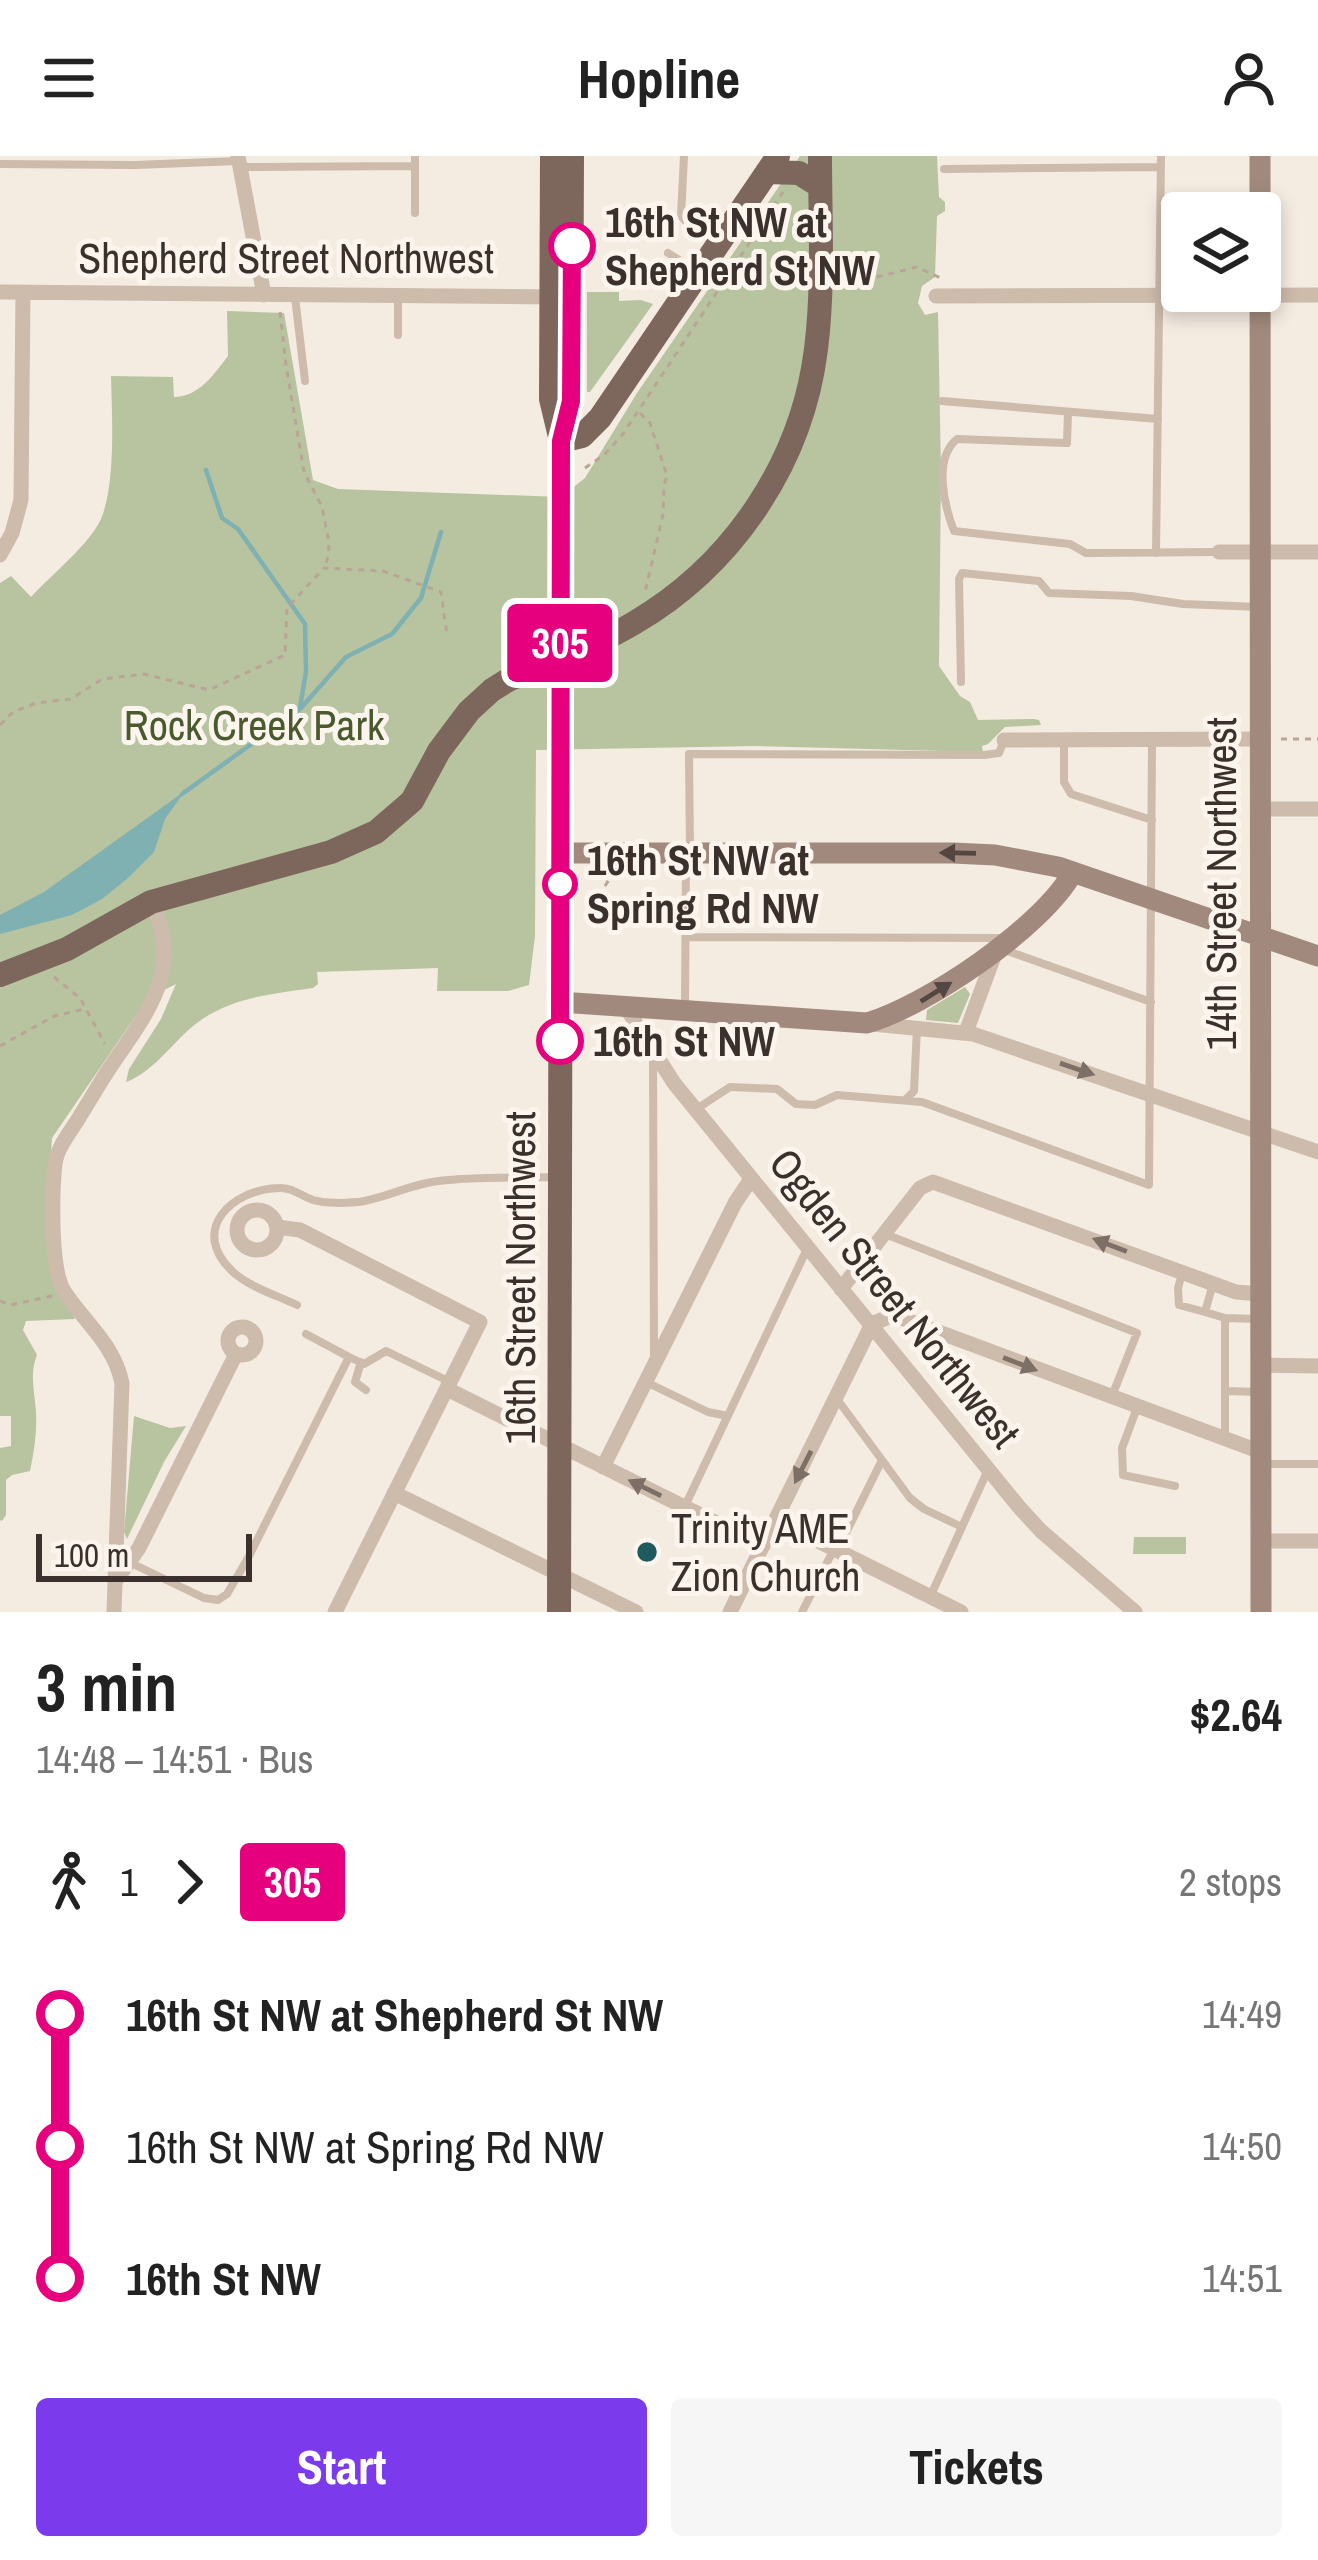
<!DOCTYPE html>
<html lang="en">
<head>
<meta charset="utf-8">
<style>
	:root { --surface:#fff; --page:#f6f6f6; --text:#222; --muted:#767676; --accent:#7c3aed }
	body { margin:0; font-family:"Archivo Narrow",sans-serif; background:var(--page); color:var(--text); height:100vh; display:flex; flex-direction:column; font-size:45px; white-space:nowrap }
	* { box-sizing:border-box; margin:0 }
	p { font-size:39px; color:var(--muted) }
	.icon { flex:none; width:66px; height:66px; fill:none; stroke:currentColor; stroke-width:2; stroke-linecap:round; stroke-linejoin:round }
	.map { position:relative; height:1456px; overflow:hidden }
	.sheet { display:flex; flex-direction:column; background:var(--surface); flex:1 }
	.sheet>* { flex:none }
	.badge { padding:0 24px; border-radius:9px; font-size:42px; line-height:78px }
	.tools { position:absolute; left:1161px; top:36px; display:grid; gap:24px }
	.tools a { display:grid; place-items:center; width:120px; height:120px; border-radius:12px; background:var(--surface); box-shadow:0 6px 18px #0003; font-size:60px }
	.scale { position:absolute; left:36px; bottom:30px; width:216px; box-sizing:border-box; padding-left:12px; border:6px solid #3b302b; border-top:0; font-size:33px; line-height:42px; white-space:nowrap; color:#3b302b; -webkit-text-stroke:9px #fbf5ee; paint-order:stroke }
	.map>.badge { position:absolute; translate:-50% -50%; box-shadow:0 0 0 6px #fff }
	.legs { display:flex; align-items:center; gap:18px; height:132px; padding:0 36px; font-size:39px }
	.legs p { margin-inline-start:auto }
	.summary { display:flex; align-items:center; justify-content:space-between; height:204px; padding:0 36px }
	h1 { font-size:66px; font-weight:700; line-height:90px }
	.cta { display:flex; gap:24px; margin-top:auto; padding:24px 36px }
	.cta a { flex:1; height:138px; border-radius:12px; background:var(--accent); color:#fff; font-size:48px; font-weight:700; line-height:138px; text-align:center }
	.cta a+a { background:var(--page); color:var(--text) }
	ul { padding:0 36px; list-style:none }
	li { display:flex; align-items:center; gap:42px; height:132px; font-size:45px }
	li i { display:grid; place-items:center; width:18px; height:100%; margin:0 15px; background:currentColor }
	li i::after { content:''; width:30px; height:30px; margin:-15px; border:9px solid; border-radius:50%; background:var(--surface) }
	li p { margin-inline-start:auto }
	li:first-child i { background:linear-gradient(#0000 50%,currentColor 0) }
	li:last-child i { background:linear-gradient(currentColor 50%,#0000 0) }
	header { display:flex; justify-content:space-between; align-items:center; height:156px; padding:0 36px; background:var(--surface); font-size:54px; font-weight:700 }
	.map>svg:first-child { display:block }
	.green { fill:#b8c4a0 }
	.water { fill:#7fb0b2 }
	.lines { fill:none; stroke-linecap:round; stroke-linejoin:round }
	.stream { stroke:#7fb0b2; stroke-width:4.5 }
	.path { stroke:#b9a596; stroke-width:3; stroke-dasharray:6 6; stroke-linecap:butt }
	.lane { stroke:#cdbbac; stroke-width:8 }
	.street { stroke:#cdbbac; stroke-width:15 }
	.secondary { stroke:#a18a7d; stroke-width:21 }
	.primary { stroke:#7d675c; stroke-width:24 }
	.primary-bridge { stroke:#7d675c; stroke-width:24 }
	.oneway { fill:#544640 }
	.oneway2 { fill:#7d6f65 }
	.line-1-casing { stroke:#fff; stroke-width:27 }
	.line-1 { stroke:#e6007e; stroke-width:18 }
	.stop-1-dot { fill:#fff; stroke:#e6007e; stroke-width:6 }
	.poi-dot { fill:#1f5a5e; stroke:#fbf5ee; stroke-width:4.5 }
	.labels { text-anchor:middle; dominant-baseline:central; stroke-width:10; stroke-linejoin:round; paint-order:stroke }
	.stop-label { font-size:42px; font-weight:bold; fill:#3b302b; stroke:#fbf5ee; text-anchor:start }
	.street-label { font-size:42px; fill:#3b302b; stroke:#fbf5ee }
	.park-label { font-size:42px; fill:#4a5a2e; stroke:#fbf5ee }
	.poi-label { font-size:42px; fill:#3b302b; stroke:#fbf5ee; text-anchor:start }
</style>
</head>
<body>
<header><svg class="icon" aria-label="menu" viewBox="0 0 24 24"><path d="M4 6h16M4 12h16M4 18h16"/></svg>Hopline<svg class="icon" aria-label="person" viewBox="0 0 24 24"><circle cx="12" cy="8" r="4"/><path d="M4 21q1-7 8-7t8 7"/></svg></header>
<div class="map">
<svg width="1318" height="1456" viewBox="0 0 1318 1456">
	<rect width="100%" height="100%" fill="#f4ebe1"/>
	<!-- green -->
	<path class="green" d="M800,0H937L939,41L945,46V55L937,60L935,121L922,130L918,147L925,159L938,156L941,317L939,510L960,540L970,546L978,564L1034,563L1039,564L1041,569L1005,571L988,588L982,590L983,596L754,590L536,594L535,780L529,829L508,835H437L438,812L317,816L318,828L313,832C272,838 231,841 197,867C173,885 154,916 126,926L129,913L161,863L176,828L148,842L52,982L48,1038L49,1109L75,1163L26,1165L23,1174L37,1199C29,1218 35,1237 36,1257C37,1276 34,1297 30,1315L12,1319L6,1324V1359L2,1365L0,1364V1292L11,1290V1260H0V427L11,420L31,441C51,419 89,389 101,363C116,327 112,260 111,220L173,221L174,241C199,241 214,218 228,200L227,155L284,157L313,324L338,333L561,341L585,322L637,237Z
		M587,136H619V145L641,144L653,148L590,236H587Z
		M965,831L970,838L958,867L926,864L927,854Z
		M134,1260L170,1272L186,1270L164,1306L127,1383L124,1376Z
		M1134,1381H1186V1398H1133Z"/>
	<!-- water -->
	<path class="water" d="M185,635L165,663L154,696L128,722L102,743L72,759L0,778V759L44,736Z"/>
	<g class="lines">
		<!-- stream -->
		<path class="stream" d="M206,314L222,362L238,373L305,468L306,516L300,551
			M182,638L300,553L346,501L392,478L421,442L441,376"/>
		<!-- path -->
		<path class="path" d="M841,123H869L917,111L943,123
			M280,156L286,209L304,316L322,351L328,381L329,397L325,411
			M640,257L650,267L667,320L664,329L663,359L645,436
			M585,312L604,299L623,278L783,36
			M0,569L13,556L36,547L71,543L102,523L144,518L209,534L285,499L287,452L324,412L383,415L441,436L447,479
			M1281,583H1318
			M587,720H588
			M605,730L613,717
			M54,821L80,842L105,888
			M0,890L54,860L85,853
			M0,1145L10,1149L52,1140"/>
		<!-- lane -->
		<path class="lane" d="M415,0V57
			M684,0L681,60L687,67L713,83
			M0,8L135,9L238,5
			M242,11L415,10
			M944,13L1161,11
			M668,97L693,113
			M295,141L305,225
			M398,141V179
			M942,245L1158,263
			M1068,256L1067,287L957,283C933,303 944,349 954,375L1070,388L1086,397L1219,396
			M1156,397L1161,0
			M961,526L959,423L962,417L1039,425L1049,437L1131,440L1183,448L1259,451
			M1064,585V626L1071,638L1152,664
			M690,695L689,598L984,599L999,597L1004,584
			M686,781L1002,782
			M1005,794L1151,846
			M685,851L686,698
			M653,898L654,1201
			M906,943L914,935L917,872
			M695,954L730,931L777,933L796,948L815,949L837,939L922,946L1149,1029L1152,585
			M885,1078L1137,1177L1112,1240
			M1182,1118L1178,1132L1179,1149L1205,1156L1213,1128
			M297,1149C276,1139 249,1131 232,1115C189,1074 232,1033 279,1032C292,1031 301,1040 313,1044C328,1048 343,1047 359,1046C386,1042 411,1028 439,1025C478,1020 519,1022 558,1021
			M1205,1156L1225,1162L1256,1163
			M306,1178L349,1201
			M361,1206L355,1226L366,1234
			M646,1226L708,1256L728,1260
			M1225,1235L1260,1236
			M837,1243L910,1342L924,1353L962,1371
			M1137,1252L1122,1292L1123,1319L1175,1330
			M1225,1280V1162
			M1262,1308H1318
			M685,1350L807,1093
			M838,1393L882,1304
			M131,1407L204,1442L218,1444L227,1438L248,1402L349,1201L364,1208L386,1195L444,1223L445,1227
			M931,1439L987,1316
			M802,1456L834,1393"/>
		<!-- street -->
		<path class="street" d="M238,0L264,139
			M0,136L555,141
			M936,140L1318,139
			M1219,396H1318
			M0,399L12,377L21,344L23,136
			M1004,584L1260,583
			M1260,653H1318
			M625,850L674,927L1019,1351L1041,1375L1135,1456
			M873,868L973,878L1318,996
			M966,876L996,795
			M237 1074a20 20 0 1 1 40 0a20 20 0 1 1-40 0Z
			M277,1071L300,1074L480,1166L335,1456
			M841,1133L920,1032L933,1026L1236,1136L1261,1138
			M228 1185a14 14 0 1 1 28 0a14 14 0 1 1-28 0Z
			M1261,1209L1318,1210
			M447,1233L763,1390
			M603,1311L735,1047L751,1023
			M394,1337L636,1456
			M776,1364L961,1456
			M1261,1385H1318
			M117,1423L139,1392L236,1198
			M114,1456L122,1227C114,1188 85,1167 64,1135C50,1113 52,1035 55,1008C57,991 72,974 80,960C90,944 99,928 109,913C145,859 186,814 151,746
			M730,1456L872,1168L893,1159L1261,1296"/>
		<!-- secondary -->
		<path class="secondary" d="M1260,0L1261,1456
			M560,697H953L995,699L1058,711L1318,800
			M560,846L867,867C926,850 1043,771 1073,716"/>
		<!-- primary -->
		<path class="primary" d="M552,0L551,243L561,285L560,414
			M767,16L799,17L820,30
			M561,282L571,245L572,0
			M561,285L582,280L600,262L778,0
			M0,819L67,793L151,746L331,696L376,676L412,645L439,595L469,555L492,534L508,524C550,506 594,491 634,467C733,409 802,307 816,193C824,130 820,64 820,0
			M559,1456L561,592"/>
		<!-- primary-bridge -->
		<path class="primary-bridge" d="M560,414L561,592"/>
	</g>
	<!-- one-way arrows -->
	<defs><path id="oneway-solid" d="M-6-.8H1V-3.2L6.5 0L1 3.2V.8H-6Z" transform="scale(3)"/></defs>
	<g class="oneway">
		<use href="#oneway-solid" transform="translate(958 697) rotate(-179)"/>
		<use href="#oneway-solid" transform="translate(936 836) rotate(-32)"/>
	</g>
	<g class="oneway2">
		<use href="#oneway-solid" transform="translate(1077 913) rotate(19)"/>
		<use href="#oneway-solid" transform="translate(1110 1089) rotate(-159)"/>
		<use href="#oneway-solid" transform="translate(1020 1208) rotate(21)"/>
		<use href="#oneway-solid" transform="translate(803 1311) rotate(117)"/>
		<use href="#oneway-solid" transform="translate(645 1332) rotate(-154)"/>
	</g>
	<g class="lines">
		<!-- line-1 casing -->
		<g class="line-1-casing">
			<path id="line-1" d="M560,885L561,285L571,245L572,90"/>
		</g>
		<!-- line-1 -->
		<use href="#line-1" class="line-1"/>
	</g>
	<!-- markers -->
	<g class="stop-1-dot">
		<circle cx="572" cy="90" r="21"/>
		<circle cx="560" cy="728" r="15"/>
		<circle cx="560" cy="885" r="21"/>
	</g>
	<circle class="poi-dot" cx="647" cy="1396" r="12"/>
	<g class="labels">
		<!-- stop labels -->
		<g class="stop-label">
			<text x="605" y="66">16th St NW at<tspan x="605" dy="48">Shepherd St NW</tspan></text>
			<text x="587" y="704">16th St NW at<tspan x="587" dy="48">Spring Rd NW</tspan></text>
			<text x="593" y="885">16th St NW</text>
		</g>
		<!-- street labels -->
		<g class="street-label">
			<text x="286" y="102">Shepherd Street Northwest</text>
			<text transform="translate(1221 728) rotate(-90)">14th Street Northwest</text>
			<text transform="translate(520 1122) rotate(-90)">16th Street Northwest</text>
			<text transform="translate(895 1142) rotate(51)">Ogden Street Northwest</text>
		</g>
		<!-- park labels -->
		<g class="park-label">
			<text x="254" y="569">Rock Creek Park</text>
		</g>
		<!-- poi labels -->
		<g class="poi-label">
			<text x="671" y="1372">Trinity AME<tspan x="671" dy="48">Zion Church</tspan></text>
		</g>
	</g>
</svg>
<div class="tools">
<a><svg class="icon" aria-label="layers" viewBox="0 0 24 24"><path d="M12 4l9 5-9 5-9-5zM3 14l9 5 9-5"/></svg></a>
</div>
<div class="scale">100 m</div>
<b class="badge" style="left:560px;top:487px;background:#e6007e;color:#fff">305</b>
</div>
<section class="sheet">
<div class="summary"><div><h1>3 min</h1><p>14:48 – 14:51 · Bus</p></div><b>$2.64</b></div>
<div class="legs"><svg class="icon" aria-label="walk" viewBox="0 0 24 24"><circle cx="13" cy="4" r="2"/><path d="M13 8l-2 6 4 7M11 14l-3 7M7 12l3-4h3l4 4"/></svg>1<svg class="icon" aria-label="forward" viewBox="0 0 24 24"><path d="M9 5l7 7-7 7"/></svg><b class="badge" style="background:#e6007e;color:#fff">305</b><p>2 stops</p></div>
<ul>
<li><i style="color:#e6007e"></i><b>16th St NW at Shepherd St NW</b><p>14:49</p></li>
<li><i style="color:#e6007e"></i><span>16th St NW at Spring Rd NW</span><p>14:50</p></li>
<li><i style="color:#e6007e"></i><b>16th St NW</b><p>14:51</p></li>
</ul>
<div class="cta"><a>Start</a><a>Tickets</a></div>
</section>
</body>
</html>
